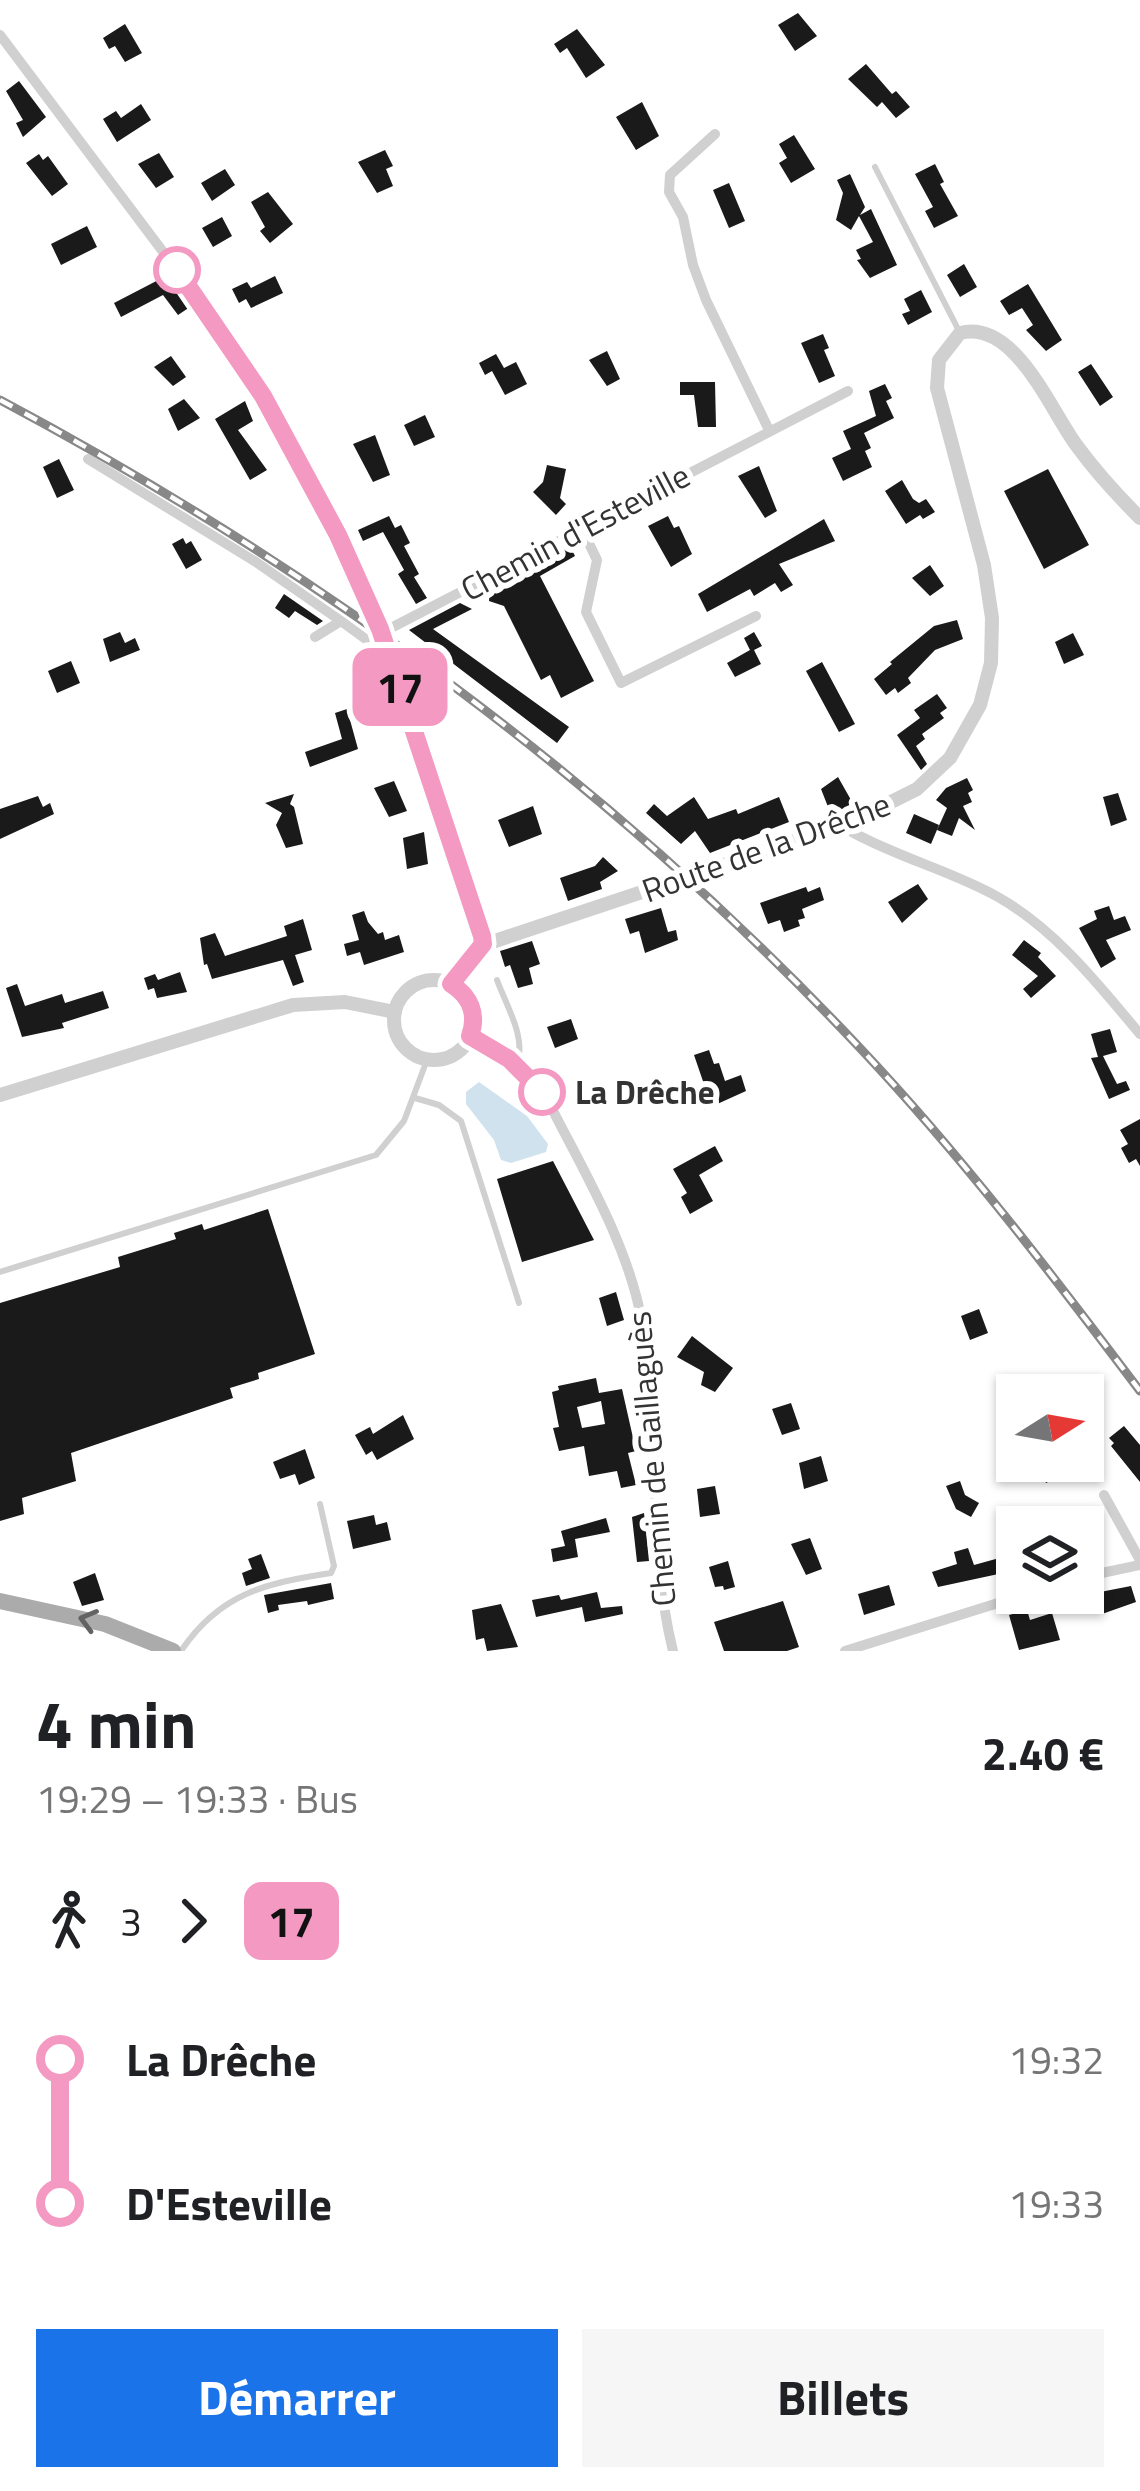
<!DOCTYPE html>
<html lang="fr">
<head>
<meta charset="utf-8">
<style>
	:root { --surface:#fff; --page:#f6f6f6; --text:#202124; --muted:#757577; --accent:#1a73e8 }
	body { margin:0; font-family:"Titillium Web",sans-serif; background:var(--page); color:var(--text); height:100vh; display:flex; flex-direction:column; font-size:45px; white-space:nowrap }
	* { box-sizing:border-box; margin:0 }
	p { font-size:39px; color:var(--muted) }
	.icon { flex:none; width:66px; height:66px; fill:none; stroke:currentColor; stroke-width:2; stroke-linecap:round; stroke-linejoin:round }
	.map { position:relative; height:1651px; overflow:hidden }
	.side { display:flex; flex-direction:column; background:var(--surface); flex:1 }
	.side>* { flex:none }
	.badge { padding:0 24px; border-radius:18px; font-size:42px; line-height:78px }
	.needle { width:78px; rotate:79deg }
	.fabs { position:absolute; left:996px; top:1374px; display:grid; gap:24px }
	.fabs a { display:grid; place-items:center; width:108px; height:108px; border-radius:0px; background:var(--surface); box-shadow:0 3px 9px #0004; font-size:60px }
	.map>.badge { position:absolute; translate:-50% -50%; box-shadow:0 0 0 6px #fff }
	.legs { display:flex; align-items:center; gap:18px; height:132px; padding:0 36px; font-size:39px }
	.legs p { margin-inline-start:auto }
	.summary { display:flex; align-items:center; justify-content:space-between; height:204px; padding:0 36px }
	h1 { font-size:66px; font-weight:700; line-height:90px }
	.cta { display:flex; gap:24px; margin-top:auto; padding:24px 36px }
	.cta a { flex:1; height:138px; border-radius:0px; background:var(--accent); color:#fff; font-size:48px; font-weight:700; line-height:138px; text-align:center }
	.cta a+a { background:var(--page); color:var(--text) }
	ul { padding:0 36px; list-style:none }
	li { display:flex; align-items:center; gap:42px; height:144px; font-size:45px }
	li i { display:grid; place-items:center; width:18px; height:100%; margin:0 15px; background:currentColor }
	li i::after { content:''; width:30px; height:30px; margin:-15px; border:9px solid; border-radius:50%; background:var(--surface) }
	li p { margin-inline-start:auto }
	li:first-child i { background:linear-gradient(#0000 50%,currentColor 0) }
	li:last-child i { background:linear-gradient(currentColor 50%,#0000 0) }
	.map>svg:first-child { display:block }
	.water { fill:#cfe2ee }
	.building { fill:#1a1a1a; fill-rule:evenodd }
	.lines { fill:none; stroke-linecap:round; stroke-linejoin:round }
	.service { stroke:#d0d0d0; stroke-width:6 }
	.minor { stroke:#d0d0d0; stroke-width:10 }
	.tertiary { stroke:#d0d0d0; stroke-width:14 }
	.primary { stroke:#ababab; stroke-width:16 }
	.rail-casing { stroke:#888; stroke-width:9 }
	.rail { stroke:#fff; stroke-width:4.5; stroke-dasharray:14; stroke-linecap:butt }
	.oneway { stroke:#636363 }
	.line-1-casing { stroke:#fff; stroke-width:27 }
	.line-1 { stroke:#f499c2; stroke-width:18 }
	.stop-1-dot { fill:#fff; stroke:#f499c2; stroke-width:6 }
	.labels { text-anchor:middle; dominant-baseline:central; stroke-width:12; stroke-linejoin:round; paint-order:stroke }
	.street-label { font-size:33px; fill:#333; stroke:#fff }
	.stop-label { font-size:33px; font-weight:bold; fill:#333; stroke:#fff; text-anchor:start }
</style>
</head>
<body>
<div class="map">
<svg width="1140" height="1651" viewBox="0 0 1140 1651">
	<rect width="100%" height="100%" fill="#fff"/>
	<!-- water -->
	<path class="water" d="M479,1082L527,1116L548,1144L546,1152L511,1163L501,1160L494,1140L466,1104V1092Z"/>
	<!-- building -->
	<path class="building" d="M798,13L817,36L795,51L778,25Z
		M125,24L142,53L125,62L115,46L109,49L103,38Z
		M577,29L605,65L586,78L567,48L560,53L554,44Z
		M866,64L892,94L896,91L910,107L896,118L882,102L877,107L848,79Z
		M19,81L46,117L23,137L16,123L23,120L6,91Z
		M642,102L659,136L636,150L616,117Z
		M141,104L151,120L117,142L103,119L116,111L121,118Z
		M794,135L815,169L791,183L779,163L787,158L779,144Z
		M385,150L393,166L386,169L393,186L377,193L358,162Z
		M159,153L174,177L156,188L138,164Z
		M39,154L43,160L48,156L68,184L52,196L26,163Z
		M935,164L944,182L940,184L958,216L934,228L925,211L933,207L915,174Z
		M225,169L235,185L212,201L201,183Z
		M850,174L865,207L860,215L871,209L897,265L870,278L857,260L861,259L856,250L873,242L859,216L851,230L836,220L843,193L837,180Z
		M729,183L745,221L729,228L713,190Z
		M268,192L293,224L270,243L260,231L265,227L251,202Z
		M222,217L232,236L213,247L202,228Z
		M87,226L97,247L61,265L51,244Z
		M964,264L977,287L960,297L947,275Z
		M166,276L190,307L178,315L163,295L121,317L114,303Z
		M275,276L283,293L251,308L246,299L239,303L232,289L247,282L251,288Z
		M1028,284L1062,340L1046,351L1026,330L1033,325L1022,308L1009,315L1000,301Z
		M921,290L932,312L908,325L902,314L910,311L904,299Z
		M823,334L829,348L824,350L835,376L819,383L801,343Z
		M607,351L620,379L607,386L589,360Z
		M496,354L504,368L516,362L527,384L505,395L492,371L485,375L479,363Z
		M171,356L186,377L173,386L154,367Z
		M1091,364L1113,397L1100,406L1078,372Z
		M680,382H715L716,427H698L694,395H680Z
		M885,384L892,398L886,401L894,418L864,433L871,448L865,451L872,467L843,481L832,458L851,449L843,431L876,416L869,391Z
		M184,399L200,418L178,431L168,409Z
		M245,401L253,421L238,430L267,470L250,480L215,419Z
		M425,415L435,437L414,446L404,425Z
		M375,435L390,475L373,482L353,444Z
		M59,459L74,490L57,498L43,467Z
		M547,465L566,469L560,498L566,504L556,515L533,492L543,482Z
		M759,466L777,511L765,518L738,476Z
		M1048,469L1089,545L1044,569L1004,491Z
		M902,480L913,499L919,503L926,499L935,512L923,519L920,515L906,524L885,491Z
		M389,516L395,528L401,525L410,543L404,546L419,574L414,577L427,598L416,604L398,574L404,570L383,532L363,541L358,530Z
		M668,516L674,528L679,526L692,554L671,567L648,526Z
		M824,519L835,541L779,564L793,585L781,592L775,583L754,596L750,589L707,612L698,594Z
		M183,538L186,544L191,541L202,560L186,569L172,544Z
		M570,546L575,556L540,576L594,681L561,698L550,675L541,680L504,606L489,601L490,588Z
		M930,565L944,586L930,596L912,578Z
		M284,594L323,621L317,625L295,611L289,618L275,608Z
		M460,603L472,609L433,629L569,727L557,743L409,630Z
		M957,620L963,639L935,650L908,678L911,683L898,693L895,688L886,695L874,679L892,664L890,662L934,626Z
		M120,632L125,643L135,638L140,650L110,662L103,639Z
		M754,632L762,646L754,650L761,664L735,677L727,663L750,650L744,638Z
		M1073,633L1084,655L1064,664L1055,642Z
		M71,661L80,683L57,693L48,671Z
		M822,662L855,724L839,732L806,671Z
		M937,694L947,708L940,713L944,718L922,734L925,739L916,746L927,764L921,770L897,735L920,718L914,710Z
		M347,709L358,749L310,767L305,752L342,739L335,713Z
		M838,777L855,807L832,817L821,789Z
		M967,778L973,790L968,793L972,802L963,806L975,830L959,818L952,836L937,830L947,808L936,800L946,788Z
		M394,781L407,811L389,817L374,788Z
		M1118,793L1127,820L1111,826L1103,797Z
		M294,794L290,804L294,807L303,844L286,848L276,825L282,813L265,803Z
		M38,796L43,807L50,803L54,814L0,839V809Z
		M694,797L708,819L736,809L738,814L779,797L789,822L710,853L695,831L681,844L646,813L654,804L667,816Z
		M533,806L542,834L509,847L498,820Z
		M914,814L939,825L931,844L906,833Z
		M424,832L428,864L407,869L403,838Z
		M603,857L618,871L600,882L602,889L568,901L560,878L595,866Z
		M918,884L928,899L902,923L888,902Z
		M806,887L808,892L820,887L824,900L802,909L805,918L798,920L800,926L784,932L780,920L768,924L760,903Z
		M1109,906L1114,920L1125,916L1131,930L1106,940L1116,959L1101,968L1079,928L1097,919L1094,911Z
		M661,908L668,932L676,930L678,940L645,953L639,931L630,934L625,919Z
		M364,911L368,922L378,934L383,932L385,940L399,935L404,952L364,965L360,952L347,956L344,944L359,940L352,915Z
		M303,919L312,950L295,955L304,982L293,986L283,960L212,979L207,964L204,965L200,938L215,933L225,956L287,936L284,926Z
		M1024,940L1041,953L1038,957L1056,976L1031,998L1023,989L1038,976L1012,955Z
		M532,941L540,964L529,968L533,984L518,988L510,965L505,967L500,951Z
		M180,972L187,992L157,998L154,988L148,990L144,978L155,974L158,980Z
		M17,984L25,1006L62,994L65,1003L103,991L109,1008L62,1023L64,1028L22,1037L6,988Z
		M571,1019L578,1039L555,1048L547,1027Z
		M1110,1029L1117,1052L1103,1056L1117,1084L1126,1081L1130,1090L1109,1099L1091,1058L1098,1057L1091,1034Z
		M709,1050L714,1064L719,1063L725,1081L741,1075L746,1091L704,1110L699,1093L706,1090L694,1055Z
		M1140,1119V1166L1136,1159L1129,1163L1121,1148L1128,1144L1120,1130Z
		M715,1146L723,1161L699,1175L713,1201L690,1214L681,1197L687,1193L673,1169Z
		M553,1161L594,1240L522,1262L497,1179Z
		M268,1209L315,1354L258,1373L259,1379L230,1388L233,1398L71,1453L76,1481L22,1498L24,1514L0,1521V1303L120,1267L118,1257L176,1239L174,1233L202,1224L204,1230Z
		M616,1292L624,1320L607,1326L599,1298Z
		M979,1309L988,1333L970,1340L961,1316Z
		M692,1336L733,1368L715,1392L701,1385L704,1372L677,1357Z
		M596,1378L599,1393L622,1389L636,1451L628,1453L636,1485L621,1488L617,1471L589,1476L584,1446L559,1451L553,1428L559,1427L552,1392L559,1390L558,1386ZM601,1401L605,1424L582,1428L577,1407Z
		M791,1403L800,1429L782,1435L772,1409Z
		M403,1415L414,1439L377,1460L372,1451L366,1455L355,1435L370,1427L373,1434Z
		M1124,1426L1140,1445V1482L1111,1446L1114,1443L1109,1438Z
		M305,1449L315,1478L299,1485L295,1474L280,1479L273,1462Z
		M821,1456L828,1481L804,1489L799,1463Z
		M1089,1461L1046,1483L1037,1465L1043,1461Z
		M960,1481L965,1495L979,1503L971,1517L956,1509L946,1486Z
		M715,1486L720,1514L700,1517L697,1489Z
		M644,1513L649,1561L637,1562L632,1517Z
		M374,1515L376,1525L387,1522L391,1540L353,1549L347,1521Z
		M606,1518L610,1532L575,1539L578,1557L553,1562L551,1549L565,1546L561,1531Z
		M810,1538L822,1569L806,1575L791,1544Z
		M1017,1545V1570L938,1587L932,1572L957,1564L954,1552L968,1548L974,1565L1003,1557L1001,1550Z
		M261,1554L270,1578L246,1586L242,1573L252,1569L248,1559Z
		M728,1561L735,1587L724,1590L723,1586L715,1587L709,1567Z
		M95,1573L104,1600L82,1606L73,1582Z
		M331,1583L334,1599L308,1605L307,1601L278,1605L279,1610L268,1613L264,1595Z
		M889,1585L895,1605L864,1615L858,1594Z
		M1131,1586L1136,1602L1102,1614L1091,1604L1095,1593Z
		M597,1592L601,1608L622,1606L623,1614L585,1622L582,1607L536,1617L532,1600L559,1595L561,1600Z
		M783,1601L799,1647L787,1651H724L714,1622Z
		M501,1604L518,1647L487,1651L484,1638L476,1640L472,1610Z
		M1027,1610L1030,1620L1052,1613L1060,1640L1019,1650L1009,1615Z"/>
	<g class="lines">
		<!-- service -->
		<path class="service" d="M875,167L958,329
			M497,980C506,1005 528,1040 516,1065
			M415,1098L439,1105L461,1121L519,1303
			M0,1272L376,1155L404,1121L427,1060
			M181,1651C220,1593 266,1583 331,1573L334,1566L320,1504"/>
		<!-- minor -->
		<path class="minor" d="M0,35L176,269L263,396L299,459L380,629L483,945
			M715,134L670,175L669,192L683,217L693,265L706,300L769,430
			M88,459L256,562L341,621
			M582,529L597,560L586,612L621,683L756,616
			M380,629H389L848,391
			M315,637L341,621L367,640L386,647
			M849,823L852,832C899,858 952,871 998,897C1056,930 1098,984 1140,1034
			M470,1036C503,1053 528,1072 549,1103C584,1172 628,1244 642,1322C663,1431 646,1543 673,1651
			M1104,1495L1140,1560
			M1083,1577L1140,1565
			M845,1651L1030,1593"/>
		<!-- tertiary -->
		<path class="tertiary" d="M394 1020a40 40 0 1 1 80 0a40 40 0 1 1-80 0Z
			M451,984L483,945L849,823L917,789L950,758L980,705L991,663L992,618L984,565L937,388L939,360L960,333C1015,319 1050,410 1077,446C1096,472 1117,495 1140,518
			M0,1095L293,1005L345,1002L395,1012"/>
		<!-- primary -->
		<path class="primary" d="M0,1601L105,1624L173,1651"/>
		<!-- rail casing -->
		<g class="rail-casing">
			<path id="rail" d="M0,400C318,569 612,784 859,1047C961,1155 1051,1273 1140,1391"/>
		</g>
		<!-- rail -->
		<use href="#rail" class="rail"/>
	</g>
	<!-- one-way arrows -->
	<defs><path id="oneway-chevron" d="M-2-3.5L2.5 0L-2 3.5" fill="none" stroke-width="1.6" stroke-linecap="round" stroke-linejoin="round" transform="scale(3)"/></defs>
	<use class="oneway" href="#oneway-chevron" transform="translate(88 1620) rotate(-165)"/>
	<g class="lines">
		<!-- line-1 casing -->
		<g class="line-1-casing">
			<path id="line-1" d="M177,270L263,396L338,535L380,629L482,936L483,944L451,984C470,996 478,1014 470,1036L509,1059L542,1092"/>
		</g>
		<!-- line-1 -->
		<use href="#line-1" class="line-1"/>
	</g>
	<!-- markers -->
	<g class="stop-1-dot">
		<circle cx="177" cy="270" r="21"/>
		<circle cx="542" cy="1092" r="21"/>
	</g>
	<g class="labels">
		<!-- street labels -->
		<g class="street-label">
			<text transform="translate(575 532) rotate(-28)">Chemin d'Esteville</text>
			<text transform="translate(766 847) rotate(-20)">Route de la Drêche</text>
			<text transform="translate(651 1459) rotate(-95)">Chemin de Gaillaguès</text>
		</g>
		<!-- stop labels -->
		<g class="stop-label">
			<text x="575" y="1092">La Drêche</text>
		</g>
	</g>
</svg>
<div class="fabs">
<a><svg class="needle" viewBox="-14 -14 28 28"><path d="M0-13l5 13h-10z" fill="#e53935"/><path d="M0 13l5-13h-10z" fill="#757577"/></svg></a>
<a><svg class="icon" aria-label="layers" viewBox="0 0 24 24"><path d="M12 4l9 5-9 5-9-5zM3 14l9 5 9-5"/></svg></a>
</div>
<b class="badge" style="left:400px;top:687px;background:#f499c2;color:#111">17</b>
</div>
<section class="side">
<div class="summary"><div><h1>4 min</h1><p>19:29 – 19:33 · Bus</p></div><b>2.40 €</b></div>
<div class="legs"><svg class="icon" aria-label="walk" viewBox="0 0 24 24"><circle cx="13" cy="4" r="2"/><path d="M13 8l-2 6 4 7M11 14l-3 7M7 12l3-4h3l4 4"/></svg>3<svg class="icon" aria-label="forward" viewBox="0 0 24 24"><path d="M9 5l7 7-7 7"/></svg><b class="badge" style="background:#f499c2;color:#111">17</b></div>
<ul>
<li><i style="color:#f499c2"></i><b>La Drêche</b><p>19:32</p></li>
<li><i style="color:#f499c2"></i><b>D'Esteville</b><p>19:33</p></li>
</ul>
<div class="cta"><a>Démarrer</a><a>Billets</a></div>
</section>
</body>
</html>
